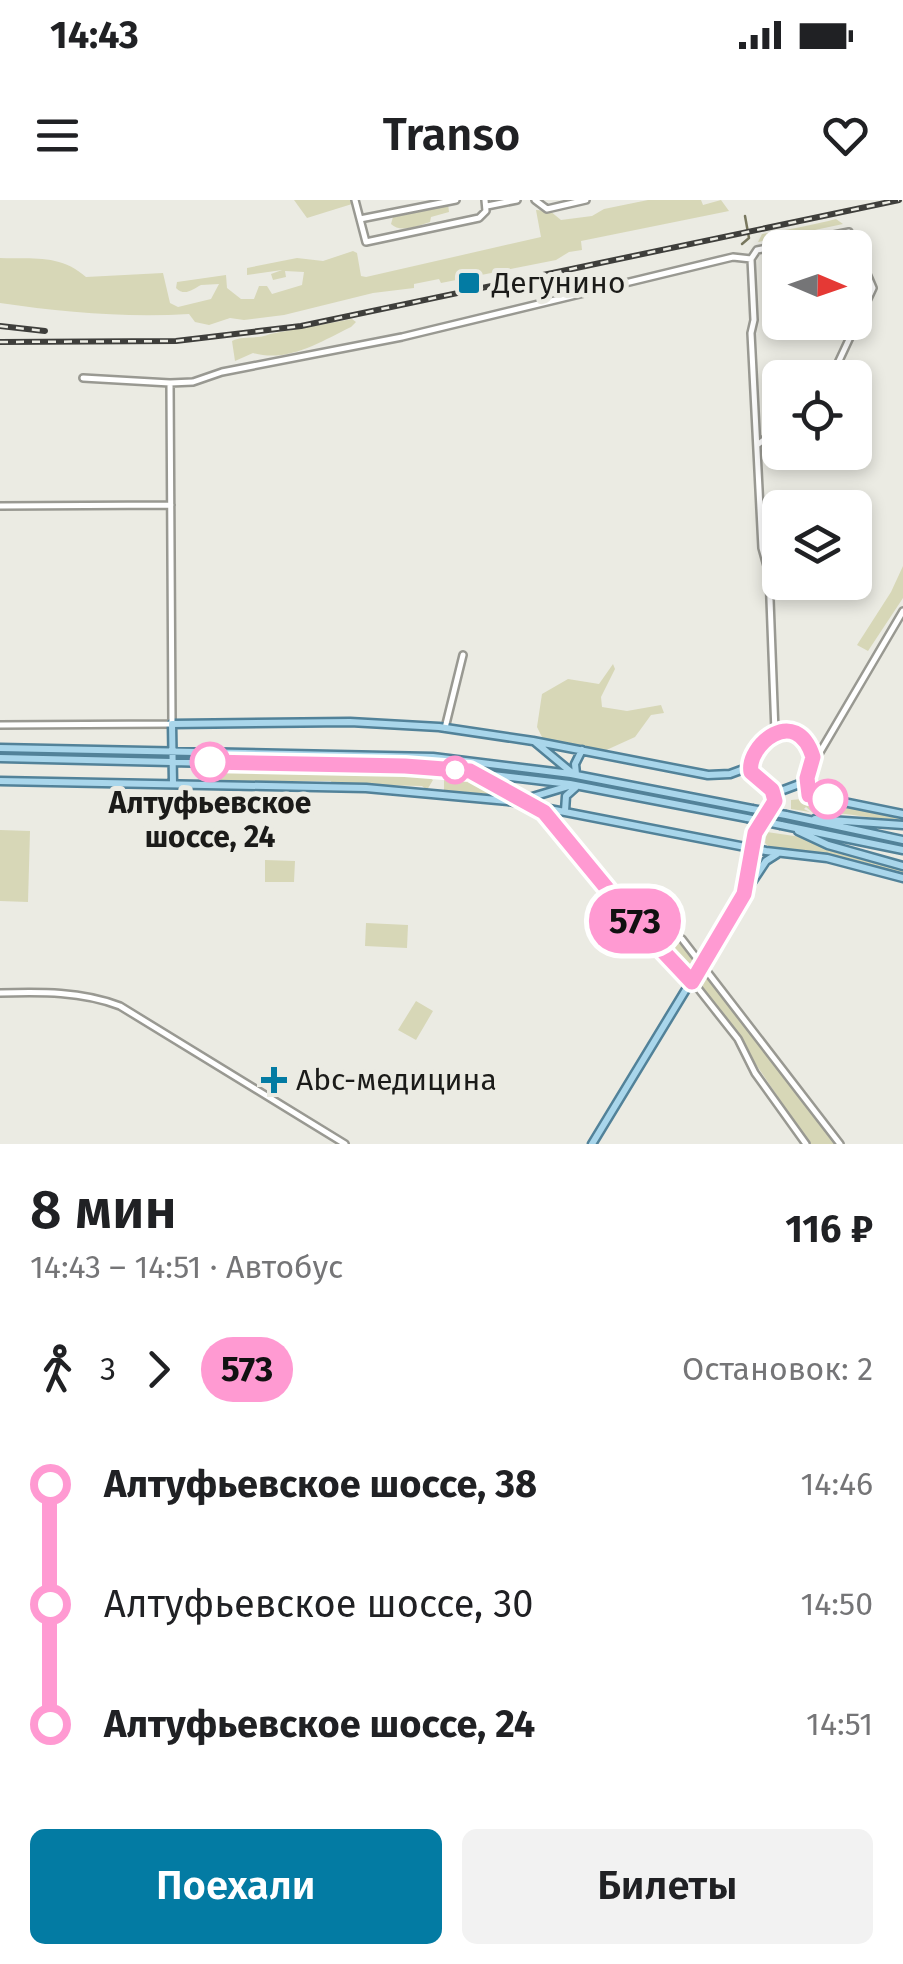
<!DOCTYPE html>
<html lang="ru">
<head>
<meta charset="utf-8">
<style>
	:root { --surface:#fff; --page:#f2f2f2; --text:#202124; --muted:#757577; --accent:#037ba3 }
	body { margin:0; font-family:"Fira Sans",sans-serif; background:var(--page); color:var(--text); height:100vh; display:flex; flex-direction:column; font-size:38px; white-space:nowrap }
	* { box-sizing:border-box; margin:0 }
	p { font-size:32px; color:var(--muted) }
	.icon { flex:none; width:55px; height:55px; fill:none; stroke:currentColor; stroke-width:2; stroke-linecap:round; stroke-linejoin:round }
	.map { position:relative; height:944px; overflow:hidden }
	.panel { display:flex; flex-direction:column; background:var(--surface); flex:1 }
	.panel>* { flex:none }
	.badge { padding:0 20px; border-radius:32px; font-size:35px; line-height:65px }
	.needle { width:65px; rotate:92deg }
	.tools { position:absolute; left:762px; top:30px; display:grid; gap:20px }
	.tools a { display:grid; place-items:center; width:110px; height:110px; border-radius:15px; background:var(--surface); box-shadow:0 5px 15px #0003; font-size:50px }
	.map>.badge { position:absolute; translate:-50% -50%; box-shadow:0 0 0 5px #fff }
	.legs { display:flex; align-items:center; gap:15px; height:110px; padding:0 30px; font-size:32px }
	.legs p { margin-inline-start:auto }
	.summary { display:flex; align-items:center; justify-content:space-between; height:170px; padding:0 30px }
	h1 { font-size:55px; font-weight:600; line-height:75px }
	.cta { display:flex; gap:20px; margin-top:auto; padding:20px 30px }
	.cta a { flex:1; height:115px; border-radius:15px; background:var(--accent); color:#fff; font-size:40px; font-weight:600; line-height:115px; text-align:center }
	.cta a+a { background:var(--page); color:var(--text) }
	ul { padding:0 30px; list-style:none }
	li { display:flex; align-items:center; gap:35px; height:120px; font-size:38px }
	li i { display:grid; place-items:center; width:15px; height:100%; margin:0 12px; background:currentColor }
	li i::after { content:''; width:25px; height:25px; margin:-12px; border:8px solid; border-radius:50%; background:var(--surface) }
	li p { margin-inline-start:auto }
	li:first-child i { background:linear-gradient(#0000 50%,currentColor 0) }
	li:last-child i { background:linear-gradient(currentColor 50%,#0000 0) }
	.status { display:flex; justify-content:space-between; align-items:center; height:70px; padding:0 50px; background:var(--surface); direction:ltr }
	.status svg { height:28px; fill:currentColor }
	header { display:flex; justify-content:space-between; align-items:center; height:130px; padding:0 30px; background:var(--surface); font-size:45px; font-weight:600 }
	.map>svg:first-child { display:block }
	.green { fill:#d7d7b7 }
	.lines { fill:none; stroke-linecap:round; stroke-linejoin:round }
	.stream { stroke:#78775e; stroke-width:2.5 }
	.minor-casing { stroke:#999992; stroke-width:10 }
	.major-casing { stroke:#528299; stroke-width:11 }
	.minor { stroke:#fff; stroke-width:5 }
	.major { stroke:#a9d6eb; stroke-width:6 }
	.rail-casing { stroke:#3e3e3b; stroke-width:6 }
	.rail { stroke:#ebebe3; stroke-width:2.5; stroke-dasharray:8; stroke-linecap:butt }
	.major-bridge-casing { stroke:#528299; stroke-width:11; stroke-linecap:butt }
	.major-bridge { stroke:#a9d6eb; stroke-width:6 }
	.line-1-casing { stroke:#fff; stroke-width:22 }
	.line-1 { stroke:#ff9ad2; stroke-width:15 }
	.poi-dot { fill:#037ba3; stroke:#ebebe3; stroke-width:4 }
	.stop-1-dot { fill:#fff; stroke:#ff9ad2; stroke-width:5 }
	.labels { text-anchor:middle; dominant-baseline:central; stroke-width:10; stroke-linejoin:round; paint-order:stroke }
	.poi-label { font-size:30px; fill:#1b1b19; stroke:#ebebe3; text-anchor:start }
	.stop-label { font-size:30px; font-weight:bold; fill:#1b1b19; stroke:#ebebe3 }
</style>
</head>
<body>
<div class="status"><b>14:43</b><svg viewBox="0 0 49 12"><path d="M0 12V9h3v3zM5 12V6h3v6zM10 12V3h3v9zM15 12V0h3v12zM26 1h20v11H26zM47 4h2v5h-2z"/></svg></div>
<header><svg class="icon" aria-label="menu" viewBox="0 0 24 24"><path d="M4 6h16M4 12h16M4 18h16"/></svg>Transo<svg class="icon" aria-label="heart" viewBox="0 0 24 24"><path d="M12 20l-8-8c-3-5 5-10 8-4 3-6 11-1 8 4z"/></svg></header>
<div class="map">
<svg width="903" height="944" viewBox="0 0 903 944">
	<rect width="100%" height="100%" fill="#ebebe3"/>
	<!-- green -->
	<path class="green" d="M294,0H350L352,4L307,18Z
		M648,0H701L703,5L721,0L729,11L581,41L582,50L569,52L556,60L441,83L439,79L414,84V88L373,93L284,115L244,120L230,118L209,125L195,122L189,114C126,118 62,112 0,103V58C32,59 61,54 86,77L163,73L170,103L178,107L211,99L219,84L201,85C193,89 185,97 176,88L177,82L226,75L227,88L241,99H254L259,86H267L272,94L302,85L304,72L285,71L286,77L273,80L271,74L282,70L247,75V68L297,58L323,61L353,51L357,53L361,76L366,77L541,37L536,10L550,11L561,20L592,16L604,9Z
		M448,4L449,12L431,17L430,22C418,26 400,33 391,24L393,17Z
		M836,19L843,24L758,42L762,34C787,30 813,25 836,19Z
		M352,119L356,122L351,127C320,142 288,163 253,153L235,161L232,141C243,135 256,140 270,134Z
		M903,366V398L868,451L857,445L891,392Z
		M613,464L615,469L601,497L602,507L627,511L661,505L664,513L651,515L635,537L602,552L543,539L537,527L542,494L568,479L599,484Z
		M233,565L421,569L422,572L433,573L429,577L433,580L427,590L422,586L332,584L331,581H219L215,569L233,568Z
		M444,574L452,577L471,574L507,596L444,592Z
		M802,599L903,617V622L846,614L813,613L806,607L804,609L810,612L791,609V600Z
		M0,630L30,631L28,702L0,701Z
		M767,632L801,637L903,670V675L771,649L765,643Z
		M265,660L295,661L294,682H265Z
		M366,723L408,725L407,748L365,746Z
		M673,736L694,760L686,772L661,748V739Z
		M704,773L836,944H811C771,890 738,834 698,781Z
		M416,801L433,811L416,840L398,830Z"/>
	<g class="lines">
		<!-- stream -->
		<path class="stream" d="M742,44L749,38L745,16"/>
		<!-- minor casing -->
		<g class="minor-casing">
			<path id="minor" d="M355,0L366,42L479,18L486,11L485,0
				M535,0L547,9L586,0
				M487,6L517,0
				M360,19L456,0
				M751,59L754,120L751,133L762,348L769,373L775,532
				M751,59L757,50L849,32L873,88L831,178
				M83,178L170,183L193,182L222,172L402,137L733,57L751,59
				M757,245L780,228
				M0,306L171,305
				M0,525L172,524L170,183
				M445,528L463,455
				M813,564L903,411
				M538,608L555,623L628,713L697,787L738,839L755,873L806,944
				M631,715L682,739L840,944
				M659,746L661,737L674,735
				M0,793C41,792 81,791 120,806L345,944"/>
		</g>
		<!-- major casing -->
		<g class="major-casing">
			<path id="major" d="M787,530C805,535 813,547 813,565L802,583L778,592C765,589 751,578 749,563L775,532Z
				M535,542L571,572
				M0,548L433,557L571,574L752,609
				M0,558L433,568L570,584L747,618
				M476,574L521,600
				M576,574L575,564L582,550
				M807,577L809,595L903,614
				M0,581L366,588L508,601L766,651L827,658L903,678
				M173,583L172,524L350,522L439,527L533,541L708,575L730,574L749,567
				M519,601L569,586
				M565,611L566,596L576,587
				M786,615L903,640
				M815,619L903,625
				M781,625L903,650
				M798,631L828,645L903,666
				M748,683L755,633L775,601L772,590
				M592,944L744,694L766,661L777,654"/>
		</g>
		<!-- minor -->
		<use href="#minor" class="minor"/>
		<!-- major -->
		<use href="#major" class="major"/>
		<!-- rail casing -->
		<g class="rail-casing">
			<path id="rail" d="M0,126L45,131
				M0,142L176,141L301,126L899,0"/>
		</g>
		<!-- rail -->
		<use href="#rail" class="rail"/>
		<!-- major-bridge casing -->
		<g class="major-bridge-casing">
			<path id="major-bridge" d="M752,609L786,615
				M747,618L781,625"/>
		</g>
		<!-- major-bridge -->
		<use href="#major-bridge" class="major-bridge"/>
	</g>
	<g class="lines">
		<!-- line-1 casing -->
		<g class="line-1-casing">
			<path id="line-1" d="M210,562L405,566L470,571L544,612L628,714L692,782L744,694L755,633L775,601L772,590L751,572C746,546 796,503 813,557L807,578L809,595L828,599"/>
		</g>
		<!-- line-1 -->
		<use href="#line-1" class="line-1"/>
	</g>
	<!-- markers -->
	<g class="poi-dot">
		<rect x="457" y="71" width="24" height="24" rx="5"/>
		<path d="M269 865h10v10h10v10h-10v10h-10v-10h-10v-10h10z"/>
	</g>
	<g class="stop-1-dot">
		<circle cx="210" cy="562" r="18"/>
		<circle cx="455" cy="570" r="12"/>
		<circle cx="828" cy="599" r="18"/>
	</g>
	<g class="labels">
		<!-- poi labels -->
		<g class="poi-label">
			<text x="492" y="83">Дегунино</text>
			<text x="296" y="880">Abc-медицина</text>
		</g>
		<!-- stop labels -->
		<g class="stop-label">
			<text x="210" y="603">Алтуфьевское<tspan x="210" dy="34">шоссе, 24</tspan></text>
		</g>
	</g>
</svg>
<div class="tools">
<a><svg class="needle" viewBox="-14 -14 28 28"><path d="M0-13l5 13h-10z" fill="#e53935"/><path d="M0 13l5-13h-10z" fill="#757577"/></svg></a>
<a><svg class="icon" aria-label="locate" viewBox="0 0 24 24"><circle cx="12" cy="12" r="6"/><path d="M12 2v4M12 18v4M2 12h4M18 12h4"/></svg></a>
<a><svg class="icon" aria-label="layers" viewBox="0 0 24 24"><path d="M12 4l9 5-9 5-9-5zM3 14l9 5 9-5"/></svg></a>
</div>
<b class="badge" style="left:635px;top:721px;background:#ff9ad2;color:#111">573</b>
</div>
<section class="panel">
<div class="summary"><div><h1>8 мин</h1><p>14:43 – 14:51 · Автобус</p></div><b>116 ₽</b></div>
<div class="legs"><svg class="icon" aria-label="walk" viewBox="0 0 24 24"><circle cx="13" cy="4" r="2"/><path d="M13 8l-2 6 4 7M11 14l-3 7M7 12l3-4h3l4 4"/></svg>3<svg class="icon" aria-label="forward" viewBox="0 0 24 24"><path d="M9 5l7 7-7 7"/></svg><b class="badge" style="background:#ff9ad2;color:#111">573</b><p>Остановок: 2</p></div>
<ul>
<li><i style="color:#ff9ad2"></i><b>Алтуфьевское шоссе, 38</b><p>14:46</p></li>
<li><i style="color:#ff9ad2"></i><span>Алтуфьевское шоссе, 30</span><p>14:50</p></li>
<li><i style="color:#ff9ad2"></i><b>Алтуфьевское шоссе, 24</b><p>14:51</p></li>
</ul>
<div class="cta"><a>Поехали</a><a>Билеты</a></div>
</section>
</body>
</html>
